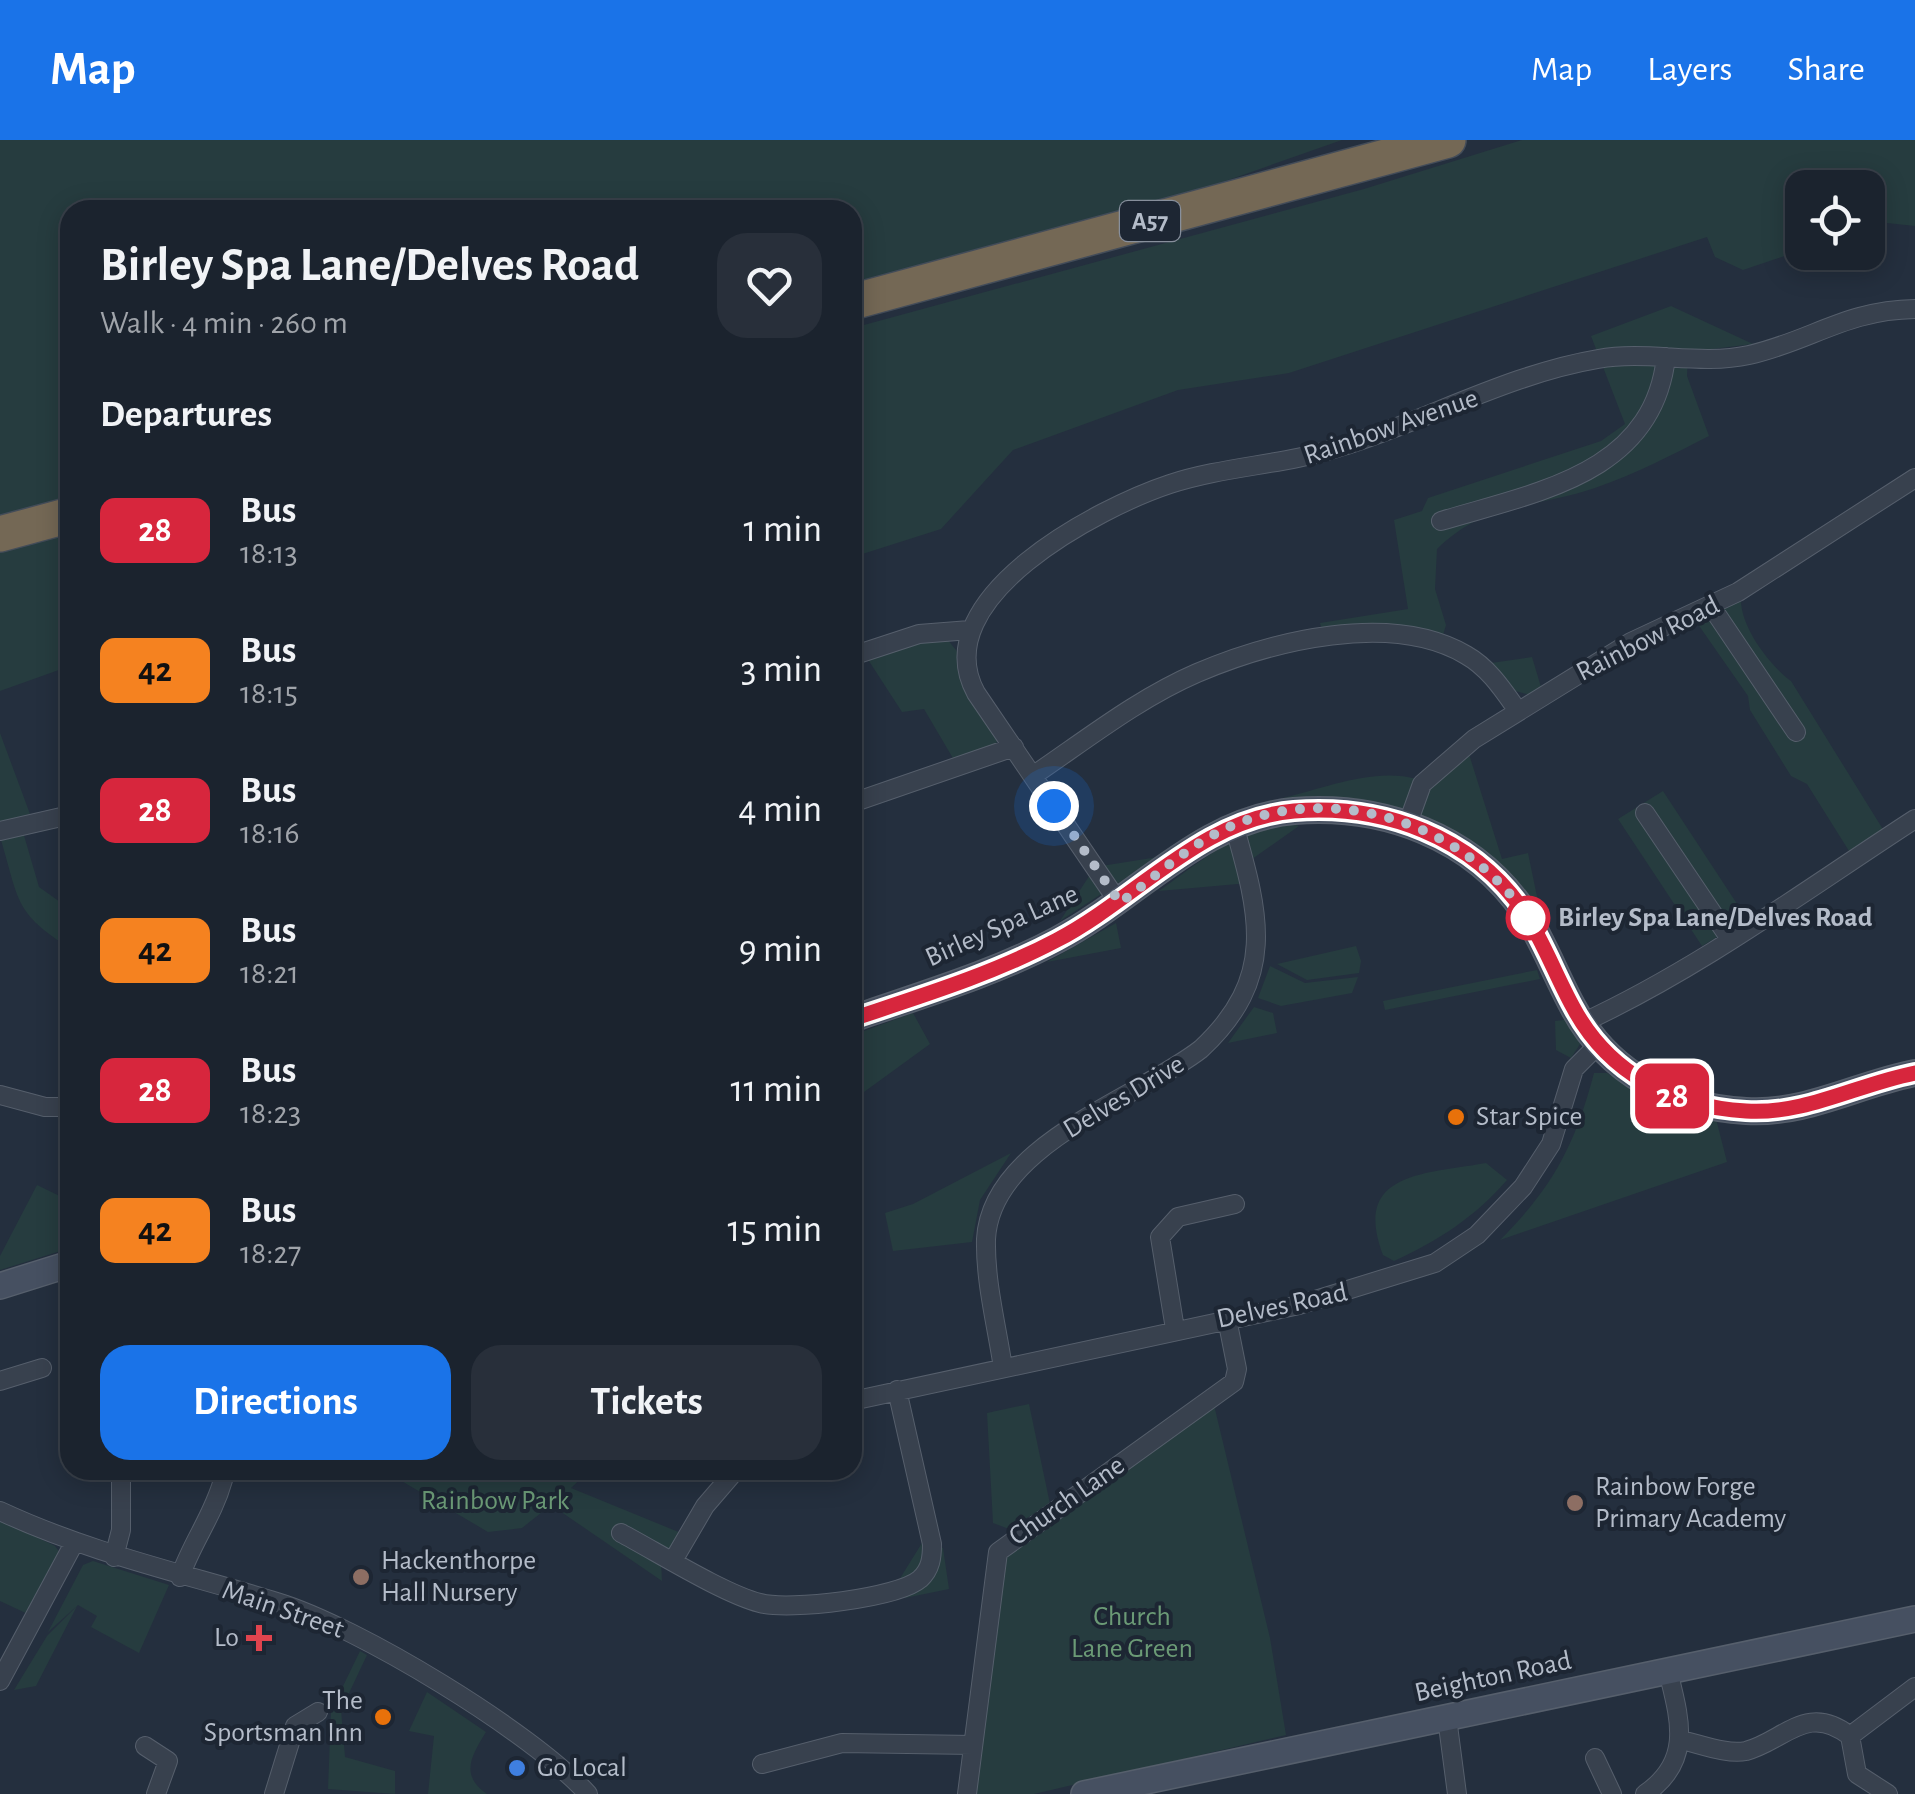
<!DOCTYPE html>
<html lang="en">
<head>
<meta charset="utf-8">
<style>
	:root { --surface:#1b232e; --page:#282f3a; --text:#f1f3f6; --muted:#a0a4aa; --line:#39404a; --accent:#1a73e8 }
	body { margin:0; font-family:"Alegreya Sans",sans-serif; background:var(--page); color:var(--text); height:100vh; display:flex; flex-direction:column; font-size:38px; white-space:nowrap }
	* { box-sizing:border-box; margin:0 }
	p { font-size:32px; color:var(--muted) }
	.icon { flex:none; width:55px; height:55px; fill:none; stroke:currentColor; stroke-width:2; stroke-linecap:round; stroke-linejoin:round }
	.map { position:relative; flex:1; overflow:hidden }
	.details { position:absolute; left:60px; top:60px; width:802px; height:1280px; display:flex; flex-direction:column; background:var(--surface); border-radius:30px; box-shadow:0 5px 25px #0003,0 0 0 2px var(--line) }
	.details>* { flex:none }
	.badge { padding:0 20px; border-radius:15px; font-size:35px; line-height:65px }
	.controls { position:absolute; left:1785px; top:30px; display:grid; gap:20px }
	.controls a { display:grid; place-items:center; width:100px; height:100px; border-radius:20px; background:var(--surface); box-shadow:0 5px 25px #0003,0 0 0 2px var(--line); font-size:50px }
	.you { position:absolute; width:50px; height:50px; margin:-25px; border:8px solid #fff; border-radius:50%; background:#1a73e8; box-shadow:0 0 0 15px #1a73e833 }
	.map>.badge { position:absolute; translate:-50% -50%; box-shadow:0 0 0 5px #fff }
	h2 { padding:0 40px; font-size:38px; line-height:90px }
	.round { display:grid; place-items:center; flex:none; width:105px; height:105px; border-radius:30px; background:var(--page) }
	.head { display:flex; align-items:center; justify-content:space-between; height:170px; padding:0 40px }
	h1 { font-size:48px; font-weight:600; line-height:75px }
	.primary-button { display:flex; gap:20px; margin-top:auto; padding:20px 40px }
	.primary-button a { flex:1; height:115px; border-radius:30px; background:var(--accent); color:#fff; font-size:40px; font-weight:600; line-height:115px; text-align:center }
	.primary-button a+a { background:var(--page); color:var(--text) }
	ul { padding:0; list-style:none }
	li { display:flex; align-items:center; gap:30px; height:140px; padding:0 40px }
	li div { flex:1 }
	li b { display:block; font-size:38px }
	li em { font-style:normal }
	li .badge { min-width:110px; font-weight:700; text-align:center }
	header { display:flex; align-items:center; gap:60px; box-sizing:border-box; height:140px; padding:0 50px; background:var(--accent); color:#fff }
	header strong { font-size:48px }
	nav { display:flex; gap:55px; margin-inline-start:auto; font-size:35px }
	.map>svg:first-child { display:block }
	.green { fill:#263c3f }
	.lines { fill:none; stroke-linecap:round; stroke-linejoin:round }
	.street-casing { stroke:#565f6c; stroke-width:20 }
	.secondary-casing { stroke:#565f6c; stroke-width:28 }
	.highway-casing { stroke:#434c59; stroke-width:38 }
	.street { stroke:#38414e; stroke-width:18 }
	.secondary { stroke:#465061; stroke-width:25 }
	.highway { stroke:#746855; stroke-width:35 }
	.line-casing { stroke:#fff; stroke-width:22 }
	.line { stroke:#d7263d; stroke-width:15 }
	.walk { stroke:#b4bcc9; stroke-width:10; stroke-dasharray:0 18 }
	.stop-dot { fill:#fff; stroke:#d7263d; stroke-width:5 }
	.food-dot { fill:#e8710a; stroke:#1d2633; stroke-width:4 }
	.education-dot { fill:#8d6e63; stroke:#1d2633; stroke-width:4 }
	.health-dot { fill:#e0444e; stroke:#1d2633; stroke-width:4 }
	.shop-dot { fill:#3f7fe0; stroke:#1d2633; stroke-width:4 }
	.labels { text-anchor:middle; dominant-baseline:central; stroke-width:8; stroke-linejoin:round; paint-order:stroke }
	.shield { fill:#1d2633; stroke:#878f9c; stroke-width:2.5 }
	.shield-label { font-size:25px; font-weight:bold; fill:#b4bcc9 }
	.street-label { font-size:28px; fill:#b4bcc9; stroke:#1d2633 }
	.stop-label { font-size:28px; font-weight:bold; fill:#b4bcc9; stroke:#1d2633; text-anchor:start }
	.poi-label { font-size:28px; fill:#b4bcc9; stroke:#1d2633; text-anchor:start }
	.park-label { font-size:28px; fill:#6b9a76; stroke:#1d2633 }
</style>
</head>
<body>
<header>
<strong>Map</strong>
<nav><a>Map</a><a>Layers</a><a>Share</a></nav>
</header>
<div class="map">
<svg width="1915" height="1654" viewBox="0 0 1915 1654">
	<rect width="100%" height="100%" fill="#242f3e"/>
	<!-- green -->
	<path class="green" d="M0,0H1342L1183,56L853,145L852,70H70V359L0,378Z
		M1522,0H1915V86L1887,83L1868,89V48H1802V110L1743,130L1715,117L1707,97L1289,233L1178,250L1013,310L941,389L853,417V188L1364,49Z
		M1671,166L1753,204L1688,212L1687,236L1709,296C1672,315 1635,334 1595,348C1534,369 1487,360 1437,409L1435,449L1446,485L1443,495L1398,488L1323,493L1320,483L1408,469L1394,380L1422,371L1428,358L1601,301L1625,284L1591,196Z
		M70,390V526L0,551V410Z
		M1741,459C1740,486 1769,525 1791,541L1884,691L1849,711L1807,644L1791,636L1750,570L1748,556L1695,480Z
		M929,499H947L960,515L961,535L998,600L993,608L954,620L924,569L902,572L867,518Z
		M1532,517L1541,547L1530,555L1512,550L1491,523Z
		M0,593L30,674L0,682Z
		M1468,611L1502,719L1528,713L1540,771L1495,726L1393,668L1283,658C1325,648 1374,627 1417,639Z
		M1663,651L1747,779L1702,806L1618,679Z
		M1290,683L1299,686L1245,724L1249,743L1159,751C1204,719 1232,693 1290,683Z
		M23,692L39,747L70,769V808C14,773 19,760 1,700Z
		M1158,717L1060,781L1095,727Z
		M1116,783L1121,808L1047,822Z
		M1356,806L1361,821L1359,833L1307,840L1277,824Z
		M1270,826L1305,843L1358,837L1352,853L1281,866L1258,858Z
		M1537,830L1540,839L1385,870L1383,861Z
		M1254,867L1273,873L1277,893L1228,903Z
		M913,873L930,904L853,960V895Z
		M1571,879L1582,901L1571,918L1556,910L1555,881Z
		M1594,933H1607L1646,956L1715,975L1727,1022L1500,1100C1553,1047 1575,1005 1594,933Z
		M1011,1013L980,1060L972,1102L893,1111L885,1073L913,1064Z
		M1486,1023L1507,1040C1475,1077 1438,1101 1394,1121L1383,1115C1351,1031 1427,1034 1486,1023Z
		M37,1045L70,1061V1108L0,1130V1116Z
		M1213,1261L1270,1498L1286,1595L1034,1654H974L1006,1410Z
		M1029,1264L1050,1364L1009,1389L993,1383L987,1273Z
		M383,1330H590L571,1348L681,1393L661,1422L662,1441L551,1365L522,1388L488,1392Z
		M0,1379L55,1406L60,1413L30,1475L0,1461Z
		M922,1403L943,1408L949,1449L905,1458L899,1440Z
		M93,1421L169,1445L139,1513L91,1487L97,1476L78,1465L48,1492L83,1425Z
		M77,1466L36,1546L14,1550L47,1496Z
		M360,1511L367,1515L341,1570L345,1617L395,1631V1654L328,1649L331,1571Z
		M427,1552L486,1592C472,1615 459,1635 487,1654H428L434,1596L409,1591Z"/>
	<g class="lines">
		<!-- street casing -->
		<g class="street-casing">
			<path id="street" d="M1441,381C1537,352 1653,334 1666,217
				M1711,466L1796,592
				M852,516L919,494L970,490
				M1034,635C1087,599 1139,558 1197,533C1272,501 1391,471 1466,515C1489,528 1503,550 1518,571
				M852,663L1014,607
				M1645,673L1730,799
				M1408,683L1422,644L1474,599L1631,502L1738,452L1915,338
				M0,691L70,675
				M1119,763L976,553C924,458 1100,367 1170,344C1225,326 1285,325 1340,307C1426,281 1509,234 1598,219C1648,210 1699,226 1749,215C1811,201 1846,170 1915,169
				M1582,883C1699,829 1807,749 1915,679
				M0,955L45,967H70
				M1175,1189L1160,1097L1178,1077L1235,1064
				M1003,1228C997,1187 985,1142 986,1099C991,1004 1137,959 1201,909C1277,838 1260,776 1234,685
				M0,1241L42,1228
				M852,1261L1299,1165L1435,1123L1477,1095L1523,1047L1551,1004L1574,929L1598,905
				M0,1371C90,1413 182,1433 277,1462C357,1486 532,1592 588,1654
				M621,1393C657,1412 724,1454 760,1463C789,1471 898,1458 920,1439C931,1429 932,1417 932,1404L897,1250
				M114,1417L121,1390V1330
				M674,1419L705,1366L736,1330
				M180,1437C192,1402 213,1376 223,1340
				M0,1541L73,1405
				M1447,1578L1457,1654
				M1850,1596L1915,1547
				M1681,1600C1700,1604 1727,1615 1746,1611C1784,1601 1807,1562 1850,1596L1857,1634L1888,1654
				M145,1606L168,1621L156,1654
				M1595,1618L1612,1654
				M762,1624L842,1603L973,1605
				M274,1654L295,1586L318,1572
				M967,1654L998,1412L1234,1242L1237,1229L1227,1179
				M1645,1654C1693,1621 1680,1580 1668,1531"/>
		</g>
		<!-- secondary casing -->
		<g class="secondary-casing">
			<path id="secondary" d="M852,879C921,855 993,834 1057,800C1136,759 1201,679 1294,671C1383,664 1473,696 1525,773C1544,803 1556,836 1573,867C1608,933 1673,967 1746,971C1805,975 1858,944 1915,933
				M0,1146L70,1124
				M1084,1654L1915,1479"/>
		</g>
		<!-- highway casing -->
		<g class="highway-casing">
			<path id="highway" d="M852,162L1448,0
				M0,394L70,375"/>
		</g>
		<!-- street -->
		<use href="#street" class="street"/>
		<!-- secondary -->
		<use href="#secondary" class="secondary"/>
		<!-- highway -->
		<use href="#highway" class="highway"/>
	</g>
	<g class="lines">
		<!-- line casing -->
		<g class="line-casing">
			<path id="line" d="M852,879C921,856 993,834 1057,800C1136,759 1201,679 1294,671C1383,664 1473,696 1525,773C1544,803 1556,836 1573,867C1608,933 1673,967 1746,971C1805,975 1858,944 1915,933"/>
		</g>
		<!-- line -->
		<use href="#line" class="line"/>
		<!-- walk -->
		<path class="walk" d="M1054,666L1120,763C1156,736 1192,702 1234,685C1338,642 1467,685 1528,778"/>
	</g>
	<!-- markers -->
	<circle class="stop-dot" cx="1528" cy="778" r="20"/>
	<g class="food-dot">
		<circle cx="1456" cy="977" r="10"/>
		<circle cx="383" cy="1577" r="10"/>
	</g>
	<g class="education-dot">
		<circle cx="1575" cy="1363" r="10"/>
		<circle cx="361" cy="1437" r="10"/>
	</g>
	<path class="health-dot" d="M254 1483h10v10h10v10h-10v10h-10v-10h-10v-10h10z"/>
	<circle class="shop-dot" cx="517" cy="1628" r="10"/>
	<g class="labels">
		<!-- shield labels -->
		<rect class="shield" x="1120" y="61" width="60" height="40" rx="8"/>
		<g class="shield-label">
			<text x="1150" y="81">A57</text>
		</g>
		<!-- street labels -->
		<g class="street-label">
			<text transform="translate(1391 287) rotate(-19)">Rainbow Avenue</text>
			<text transform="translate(1648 499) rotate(-27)">Rainbow Road</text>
			<text transform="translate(1002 786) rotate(-24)">Birley Spa Lane</text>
			<text transform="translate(1124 957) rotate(-31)">Delves Drive</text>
			<text transform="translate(1282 1166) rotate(-12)">Delves Road</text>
			<text transform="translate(1067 1361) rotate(-35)">Church Lane</text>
			<text transform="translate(283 1470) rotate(19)">Main Street</text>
			<text transform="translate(1493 1537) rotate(-12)">Beighton Road</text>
		</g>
		<!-- stop labels -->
		<g class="stop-label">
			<text x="1558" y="778">Birley Spa Lane/Delves Road</text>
		</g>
		<!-- poi labels -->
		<g class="poi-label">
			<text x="1476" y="977">Star Spice</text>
			<text x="1595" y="1347">Rainbow Forge<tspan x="1595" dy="32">Primary Academy</tspan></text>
			<text x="381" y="1421">Hackenthorpe<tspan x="381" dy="32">Hall Nursery</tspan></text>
			<text x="239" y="1498" text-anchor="end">Lo</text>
			<text x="363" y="1561" text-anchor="end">The<tspan x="363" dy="32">Sportsman Inn</tspan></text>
			<text x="537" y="1628">Go Local</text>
		</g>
		<!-- park labels -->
		<g class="park-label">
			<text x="495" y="1361">Rainbow Park</text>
			<text x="1132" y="1477">Church<tspan x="1132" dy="32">Lane Green</tspan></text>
		</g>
	</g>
</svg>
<div class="controls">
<a><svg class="icon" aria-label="locate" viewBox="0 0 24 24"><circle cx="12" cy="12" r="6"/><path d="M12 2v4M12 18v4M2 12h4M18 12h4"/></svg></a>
</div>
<div class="you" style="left:1054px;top:666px"></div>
<b class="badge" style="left:1672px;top:956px;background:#d7263d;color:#fff">28</b>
<section class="details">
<div class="head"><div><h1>Birley Spa Lane/Delves Road</h1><p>Walk · 4 min · 260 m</p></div><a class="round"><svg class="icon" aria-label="heart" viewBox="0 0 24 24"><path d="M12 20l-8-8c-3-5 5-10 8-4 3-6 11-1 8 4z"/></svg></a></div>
<h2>Departures</h2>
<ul>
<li><span class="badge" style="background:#d7263d;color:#fff">28</span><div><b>Bus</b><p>18:13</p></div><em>1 min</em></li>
<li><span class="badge" style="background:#f58220;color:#111">42</span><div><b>Bus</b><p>18:15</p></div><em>3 min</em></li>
<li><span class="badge" style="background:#d7263d;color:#fff">28</span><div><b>Bus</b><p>18:16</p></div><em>4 min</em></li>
<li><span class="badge" style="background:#f58220;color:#111">42</span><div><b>Bus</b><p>18:21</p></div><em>9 min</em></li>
<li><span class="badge" style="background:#d7263d;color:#fff">28</span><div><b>Bus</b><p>18:23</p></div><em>11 min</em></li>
<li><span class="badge" style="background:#f58220;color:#111">42</span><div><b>Bus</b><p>18:27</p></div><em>15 min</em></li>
</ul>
<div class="primary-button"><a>Directions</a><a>Tickets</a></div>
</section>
</div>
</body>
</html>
